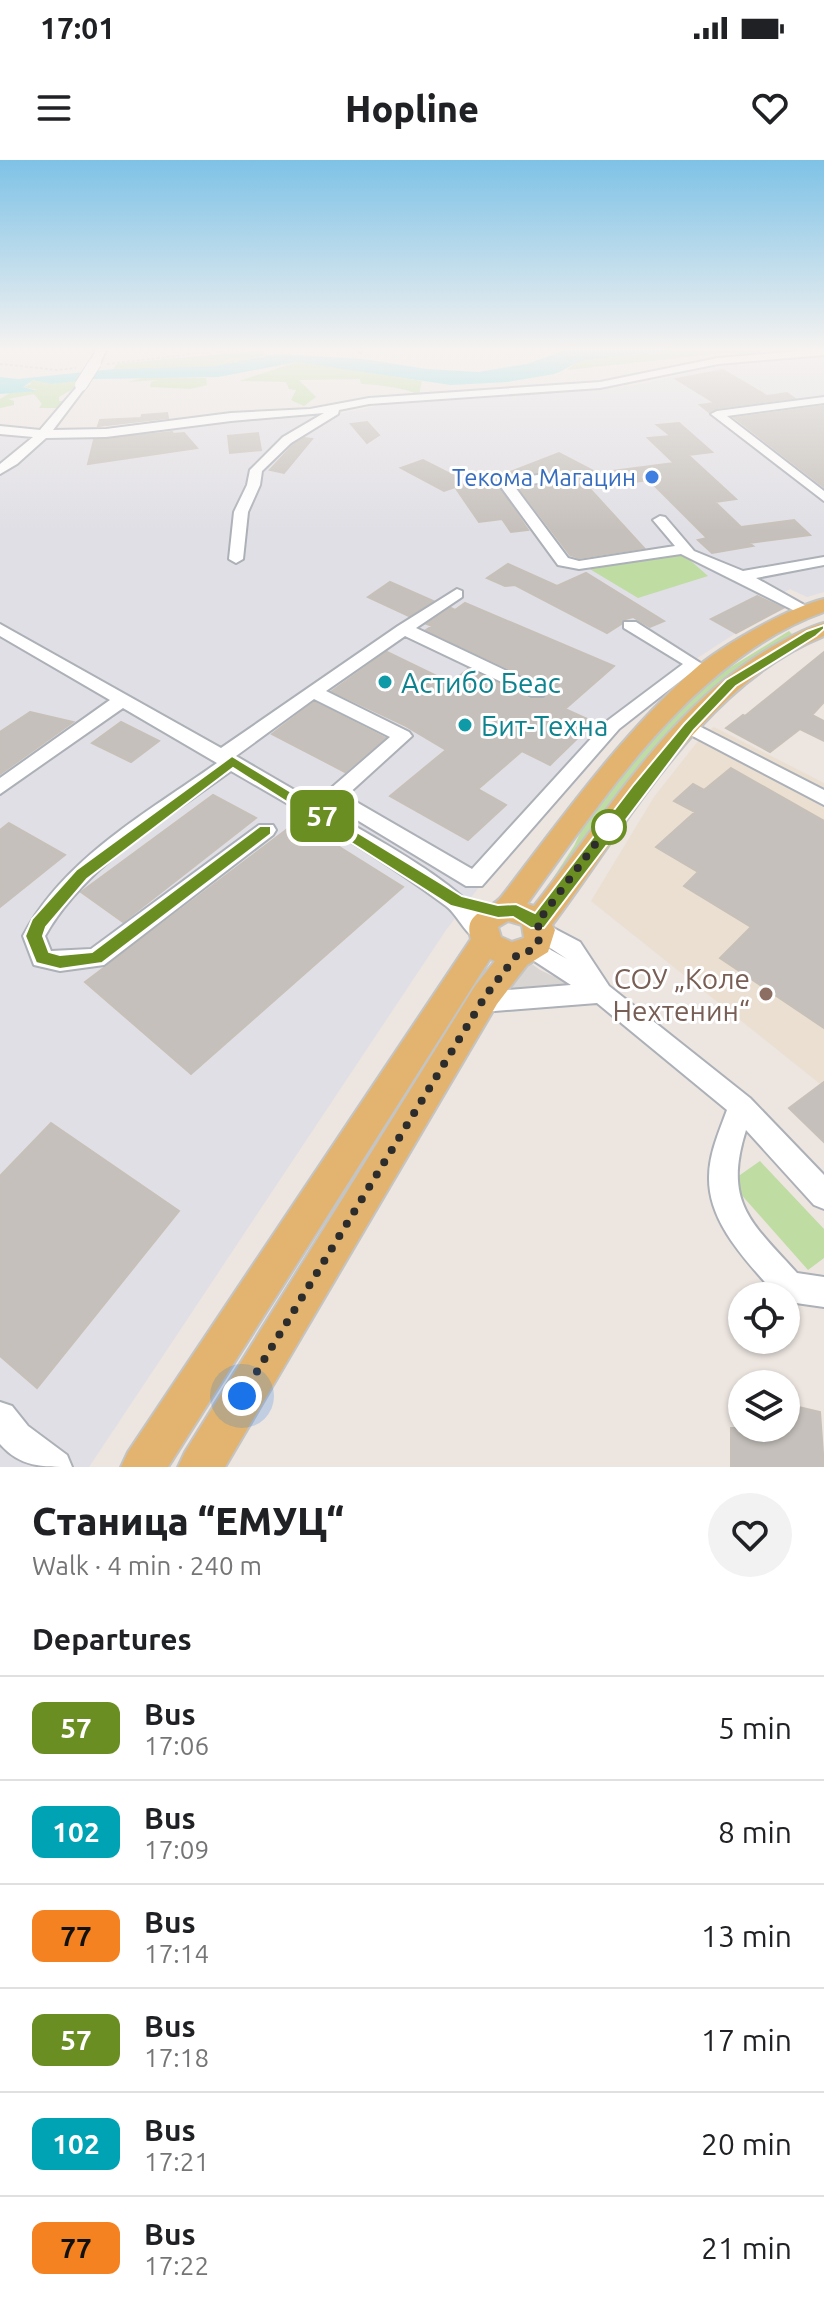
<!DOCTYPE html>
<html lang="en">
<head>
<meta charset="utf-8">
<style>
	:root { --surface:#fff; --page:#f2f2f2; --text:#202124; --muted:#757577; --line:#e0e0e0 }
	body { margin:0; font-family:Ubuntu,sans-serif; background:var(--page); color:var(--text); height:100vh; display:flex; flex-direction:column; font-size:30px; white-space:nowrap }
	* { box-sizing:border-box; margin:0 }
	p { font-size:26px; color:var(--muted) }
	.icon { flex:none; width:44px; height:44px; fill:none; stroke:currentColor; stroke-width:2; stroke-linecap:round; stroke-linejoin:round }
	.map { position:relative; height:1307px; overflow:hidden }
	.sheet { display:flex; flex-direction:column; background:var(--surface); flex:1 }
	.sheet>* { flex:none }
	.badge { padding:0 16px; border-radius:12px; font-size:28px; line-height:52px }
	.fabs { position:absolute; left:728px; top:1122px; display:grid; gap:16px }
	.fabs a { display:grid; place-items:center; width:72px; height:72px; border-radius:50%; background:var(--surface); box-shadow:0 2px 6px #0004; font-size:40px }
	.you { position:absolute; width:40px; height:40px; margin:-20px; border:6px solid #fff; border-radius:50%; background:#1a73e8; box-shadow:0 0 0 12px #1a73e833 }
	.map>.badge { position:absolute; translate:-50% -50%; box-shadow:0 0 0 4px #fff }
	h2 { padding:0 32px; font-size:30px; line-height:72px }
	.round { display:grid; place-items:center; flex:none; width:84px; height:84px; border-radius:42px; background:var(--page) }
	.overview { display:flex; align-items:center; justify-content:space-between; height:136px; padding:0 32px }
	h1 { font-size:38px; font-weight:800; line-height:60px }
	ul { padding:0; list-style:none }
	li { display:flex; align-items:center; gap:24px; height:104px; padding:0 32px; border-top:2px solid var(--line) }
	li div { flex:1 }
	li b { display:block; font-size:30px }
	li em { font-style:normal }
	li .badge { min-width:88px; font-weight:700; text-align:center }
	.status { display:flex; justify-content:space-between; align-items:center; height:56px; padding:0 40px; background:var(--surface); direction:ltr }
	.status svg { height:22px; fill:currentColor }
	header { display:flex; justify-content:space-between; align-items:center; height:104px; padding:0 32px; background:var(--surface); font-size:36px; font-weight:800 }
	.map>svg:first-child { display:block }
	.industrial { fill:#e0dfe5 }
	.education { fill:#ebdfd1 }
	.green { fill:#bfdca3 }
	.plaza { fill:#d9d5d2 }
	.water { fill:#7fd8e2 }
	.building { fill:#c5c0bb; stroke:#c7c0b9; stroke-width:2 }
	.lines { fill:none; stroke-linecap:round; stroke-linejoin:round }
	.minor-casing { stroke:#acb0b7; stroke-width:4 }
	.major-casing { stroke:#c4c4c4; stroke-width:4 }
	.path { stroke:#c4c4c4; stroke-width:2; stroke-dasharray:3 2; stroke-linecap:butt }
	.minor { fill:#fff; fill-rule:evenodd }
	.major { fill:#e2b46f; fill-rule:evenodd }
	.minor-bridge-casing { stroke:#acb0b7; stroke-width:14; stroke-linecap:butt }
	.minor-bridge { stroke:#fff; stroke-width:12 }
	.line { fill:#6b8e23; stroke:#fff; stroke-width:2 }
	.walk { stroke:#2c2c2c; stroke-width:8; stroke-dasharray:0 14.4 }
	.shop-dot { fill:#3f7fe0; stroke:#fff; stroke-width:3 }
	.culture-dot { fill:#0f9aa8; stroke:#fff; stroke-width:3 }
	.stop-dot { fill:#fff; stroke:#6b8e23; stroke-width:4 }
	.education-dot { fill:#8d6e63; stroke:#fff; stroke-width:3 }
	.labels { text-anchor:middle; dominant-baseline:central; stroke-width:6; stroke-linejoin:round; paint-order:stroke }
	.far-shop-label { font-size:24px; fill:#366cbe; stroke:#fff; text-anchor:end }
	.culture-label { font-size:28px; fill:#0d838f; stroke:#fff; text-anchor:start }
	.education-label { font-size:28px; fill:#785e54; stroke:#fff; text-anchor:end }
</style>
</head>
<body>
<div class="status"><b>17:01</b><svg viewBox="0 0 49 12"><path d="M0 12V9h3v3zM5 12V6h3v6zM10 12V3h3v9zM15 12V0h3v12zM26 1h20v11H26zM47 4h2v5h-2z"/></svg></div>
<header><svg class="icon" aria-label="menu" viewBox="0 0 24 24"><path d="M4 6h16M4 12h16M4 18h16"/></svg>Hopline<svg class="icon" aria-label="heart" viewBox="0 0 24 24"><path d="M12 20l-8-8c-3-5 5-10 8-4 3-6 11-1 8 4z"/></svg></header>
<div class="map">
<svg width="824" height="1307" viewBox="0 0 824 1307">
	<rect width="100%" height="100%" fill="#ece5e0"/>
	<!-- industrial -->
	<path class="industrial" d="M824,195V432L807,437L790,429L771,440L784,448L736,473L640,535L578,599L446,770L89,1307H0V271L53,276L338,254L387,244L562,233L636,225L733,202Z"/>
	<!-- education -->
	<path class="education" d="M714,567L824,623V927L591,741L654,637L702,576Z"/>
	<!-- green -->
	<path class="green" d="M696,188H779L781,190L759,189L761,194L724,193L567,210L577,201Z
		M263,190L267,195L214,206L114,209L116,204Z
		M297,202L315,204L422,221L419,235C406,228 375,224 361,224L360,219L299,220L316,237L304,246L291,240L296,230L289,229L286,222L239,221Z
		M144,218H206L207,225L190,229L150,227L151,222L158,220L127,222Z
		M36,220L52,224L79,220L75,228L59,237V241H66L62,248H39L42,244L34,234L8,239L14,241V245L0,248V239L10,233L38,230L23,227L31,224L29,221Z
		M683,394L708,416L638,438L588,408Z
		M789,471L792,474C752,500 709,526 676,563C628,616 591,678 544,732L574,686L589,654L669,557L713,518Z
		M760,1001L824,1069V1098L808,1110L730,1022Z"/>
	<!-- plaza -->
	<path class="plaza" d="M528,801L540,810L580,829L529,828L506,832Z"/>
	<!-- water -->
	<path class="water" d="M572,188H696L587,200C572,202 567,210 554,214L507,222L451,225L297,202L218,217L92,219L52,224L33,220L23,227L37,231L0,234V217L18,219L114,209L214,206L277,194L363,199L426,209L478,212L527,204Z"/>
	<!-- building -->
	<path class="building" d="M723,210L767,236L787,233L794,238L717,248L709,252L700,245L715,243L676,219Z
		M824,246V327L735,258Z
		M167,253L168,258L98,266L100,260L141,258L142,255Z
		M367,262L379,275L367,283L351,264Z
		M679,263L712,292L688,295L736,339L715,342L741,367L794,360L810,375L749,383L753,386L712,393L698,380L707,378L649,320L589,328L644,388L579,398L570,395L520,329L550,324L553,317L546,312L505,317L498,326L528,370L511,372L502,359L479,362L455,327L444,331L401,308L423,300L474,326L559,293L597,313L674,303L648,278L671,276L657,265Z
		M172,272L173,274L184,273L197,288L88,304L94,280Z
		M258,273L261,290L230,293L228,276Z
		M304,278L312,279L284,313L270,310L293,285Z
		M508,404L557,426L586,413L664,461L650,467L633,457L622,460L621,464L607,473L515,425L505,426L487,418Z
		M390,422L433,441L409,456L368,437Z
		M757,436L783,448L736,473L711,459Z
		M465,443L614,506L565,549L594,562L550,605L522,591L478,629L506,645L468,680L390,636L446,590L404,565L332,531L387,492L451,523L468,509L530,539L545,538L549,532L544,525L426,470L432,466L427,464L451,448L455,450Z
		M824,492V542L812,555L824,561V581L800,569L770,592L726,568L743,555L745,556Z
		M314,542L385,578L345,612L272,574Z
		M30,552L73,562L0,614V572Z
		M121,562L159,581L131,602L92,583Z
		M731,608L824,661V868L720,798L751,767L684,726L698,712L656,687L695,652L674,641L693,624L704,630Z
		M213,635L256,658L123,762L81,732Z
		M298,661L403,727L191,914L85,822Z
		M9,663L65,695L0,747V670Z
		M824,922V982L789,948Z
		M51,963L179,1051L37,1228L0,1196V1016Z
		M786,1244L820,1252L824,1307H731V1268H786Z"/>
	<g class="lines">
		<!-- minor casing -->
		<g class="minor-casing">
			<path id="minor" d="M97,188H107L100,203L95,206L90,203Z
				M355,188H365V189L360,192Z
				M824,189V195L718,204L600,228L369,244L339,250L338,254L291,283L262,311L260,325L248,352L243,399L236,403L229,399L234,352L247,325L250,310L283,277L324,253L231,261L106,277L46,278L17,304L0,314V304L33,277L0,274V266L40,270L81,222L87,225L53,270L106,269L231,253L310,249L369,238L600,222L718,198Z
				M824,237V243L727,256L824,331V341L711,254L717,251Z
				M544,314L550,318L549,321L515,327L568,398L579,401L675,386L653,360L660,356L665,357L694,391L743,411L824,397V405L756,418L815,451L807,456L801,454L681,394L579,409L558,405L501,327L505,320Z
				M457,429L462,431V437L416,468L543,528L546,532L543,536H531L405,476L326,531L409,572L412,576L346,636L472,709L607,561L683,504L624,468V462H636L702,504L619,569L482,726H466L334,646L328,650C376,680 468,725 494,774L491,780C469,787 461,757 446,746C379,696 304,653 231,611C167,658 85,705 45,776L51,791L91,789L259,665H273L276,670L273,675L104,805L60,811L34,805L23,776C63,699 148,652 217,603L123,548L0,634V618L110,540L0,476V464L221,588L398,466ZM314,539L390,577L315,642L236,596Z
				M689,561L824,630V645L683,571L680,567L683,563Z
				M540,761L580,782L609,826L750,938L824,1015V1049L814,1045L746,970C723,1043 751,1062 797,1113L824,1117V1147L789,1142L786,1136H777C749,1103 708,1064 709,1017C709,994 719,972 727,950L597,843L482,852L474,849L470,842L474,835L482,832L571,825L525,795L522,789L525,783L533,780L567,799L532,776L529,770L532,764Z
				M0,1242L12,1246L28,1266L67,1295L72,1307C42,1307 20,1307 0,1284Z"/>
		</g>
		<!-- major casing -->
		<g class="major-casing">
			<path id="major" d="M824,439V452C695,498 604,637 527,744L534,746C607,654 672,541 779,483C794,475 808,467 824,463V476C703,524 627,665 552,765L555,770L548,792L527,805L497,844L225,1307H178L185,1292L475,826L495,801L490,799L168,1307H121L128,1292L471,779C462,751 490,752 502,736C561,659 623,572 696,508C723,485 790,447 824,439ZM508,761L522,765L524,778L512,782L501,777L498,767Z"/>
		</g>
		<!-- path -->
		<path class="path" d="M318,188L346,189
			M373,189L502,188
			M0,204L58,210L76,208
			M107,204L202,193L287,188"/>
		<!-- minor -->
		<use href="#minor" class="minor"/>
		<!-- major -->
		<use href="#major" class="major"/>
		<!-- minor-bridge casing -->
		<g class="minor-bridge-casing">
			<path id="minor-bridge" d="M81,225L95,203"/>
		</g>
		<!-- minor-bridge -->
		<use href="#minor-bridge" class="minor-bridge"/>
	</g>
	<!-- sky -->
	<linearGradient id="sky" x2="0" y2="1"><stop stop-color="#7ec2e6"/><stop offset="0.51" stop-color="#f6f3f1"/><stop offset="1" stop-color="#f6f3f1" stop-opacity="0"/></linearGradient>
	<rect width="824" height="371" fill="url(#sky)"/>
	<!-- line -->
	<path class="line" d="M824,465V469L816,476L736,526L694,570L544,768H531L513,757L498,758L451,746L233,608L87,719L46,767L43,776L49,792L60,795L92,792L260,666H271V674L102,803L60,809L36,803L25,776L32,759L76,710L232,596L462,736L498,745L516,744L535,753L634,624L684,564L726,520L807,471Z"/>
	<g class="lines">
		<!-- walk -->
		<path class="walk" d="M242,1236L486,835L517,795C534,792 545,781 537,763L611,663L609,667"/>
	</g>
	<!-- markers -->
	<circle class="shop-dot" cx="652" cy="317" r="8"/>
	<g class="culture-dot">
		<circle cx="385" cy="522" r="8"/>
		<circle cx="465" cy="565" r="8"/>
	</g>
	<circle class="stop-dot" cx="609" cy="667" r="16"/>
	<circle class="education-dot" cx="766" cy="834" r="8"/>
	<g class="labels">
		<!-- far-shop labels -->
		<g class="far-shop-label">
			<text x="636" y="317">Текома Магацин</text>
		</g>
		<!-- culture labels -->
		<g class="culture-label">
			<text x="401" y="522">Астибо Беас</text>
			<text x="481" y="565">Бит-Техна</text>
		</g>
		<!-- education labels -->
		<g class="education-label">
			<text x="750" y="818">СОУ „Коле<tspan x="750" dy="32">Нехтенин“</tspan></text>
		</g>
	</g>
</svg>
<div class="fabs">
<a><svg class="icon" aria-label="locate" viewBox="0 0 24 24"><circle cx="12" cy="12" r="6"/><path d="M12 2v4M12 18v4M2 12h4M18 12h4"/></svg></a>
<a><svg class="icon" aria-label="layers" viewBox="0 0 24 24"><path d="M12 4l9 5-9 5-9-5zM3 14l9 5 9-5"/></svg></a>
</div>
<div class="you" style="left:242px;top:1236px"></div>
<b class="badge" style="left:322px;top:656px;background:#6b8e23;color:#fff">57</b>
</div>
<section class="sheet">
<div class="overview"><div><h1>Станица “ЕМУЦ“</h1><p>Walk · 4 min · 240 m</p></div><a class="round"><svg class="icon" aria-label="heart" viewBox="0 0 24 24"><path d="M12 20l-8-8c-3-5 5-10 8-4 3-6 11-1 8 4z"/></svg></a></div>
<h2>Departures</h2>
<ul>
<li><span class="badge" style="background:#6b8e23;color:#fff">57</span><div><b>Bus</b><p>17:06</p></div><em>5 min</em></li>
<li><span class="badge" style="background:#00a3b4;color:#fff">102</span><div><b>Bus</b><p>17:09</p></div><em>8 min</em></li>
<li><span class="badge" style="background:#f58220;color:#111">77</span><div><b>Bus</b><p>17:14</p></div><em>13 min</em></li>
<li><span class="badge" style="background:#6b8e23;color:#fff">57</span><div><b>Bus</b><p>17:18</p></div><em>17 min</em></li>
<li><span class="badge" style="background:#00a3b4;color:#fff">102</span><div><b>Bus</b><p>17:21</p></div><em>20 min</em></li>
<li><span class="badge" style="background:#f58220;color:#111">77</span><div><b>Bus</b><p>17:22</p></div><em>21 min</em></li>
</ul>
</section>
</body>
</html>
